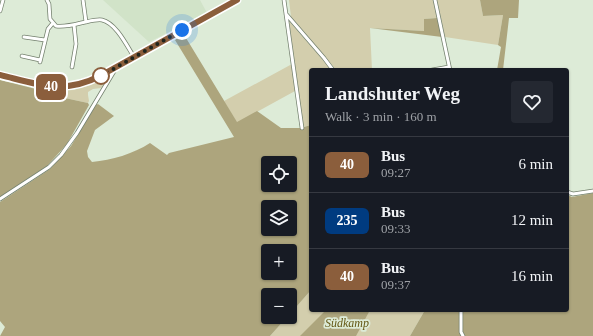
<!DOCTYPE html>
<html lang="en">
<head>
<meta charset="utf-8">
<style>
	:root { --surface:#171b24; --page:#242831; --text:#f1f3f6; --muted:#9ea1a6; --line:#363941 }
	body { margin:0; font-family:"Times New Roman",serif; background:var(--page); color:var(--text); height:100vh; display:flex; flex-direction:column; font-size:15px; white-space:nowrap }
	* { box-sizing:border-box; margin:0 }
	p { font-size:13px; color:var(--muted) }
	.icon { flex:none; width:22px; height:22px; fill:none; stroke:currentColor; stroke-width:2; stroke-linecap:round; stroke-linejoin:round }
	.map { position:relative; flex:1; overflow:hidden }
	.drawer { position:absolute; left:309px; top:68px; width:260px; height:244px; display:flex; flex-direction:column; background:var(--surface); border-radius:4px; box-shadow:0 1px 3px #0004 }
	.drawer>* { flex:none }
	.badge { padding:0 8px; border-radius:6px; font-size:14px; line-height:26px }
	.fabs { position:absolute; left:261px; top:156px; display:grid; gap:8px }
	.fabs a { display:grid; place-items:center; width:36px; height:36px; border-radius:4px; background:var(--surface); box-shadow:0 1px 3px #0004; font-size:20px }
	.you { position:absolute; width:20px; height:20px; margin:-10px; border:3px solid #fff; border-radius:50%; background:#1a73e8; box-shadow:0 0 0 6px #1a73e833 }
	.map>.badge { position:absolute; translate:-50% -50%; box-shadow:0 0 0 2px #fff }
	.round { display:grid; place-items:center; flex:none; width:42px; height:42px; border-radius:4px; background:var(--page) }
	.headline { display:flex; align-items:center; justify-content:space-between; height:68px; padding:0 16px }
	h1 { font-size:19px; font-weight:700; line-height:30px }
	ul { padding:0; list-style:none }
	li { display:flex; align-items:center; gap:12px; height:56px; padding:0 16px; border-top:1px solid var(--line) }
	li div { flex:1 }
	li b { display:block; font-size:15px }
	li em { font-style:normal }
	li .badge { min-width:44px; font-weight:700; text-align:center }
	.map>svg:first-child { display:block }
	.built { fill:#d1e3c8 }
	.green { fill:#d3cead }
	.forest { fill:#ada57d; fill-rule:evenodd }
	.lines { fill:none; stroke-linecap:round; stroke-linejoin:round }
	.minor-casing { stroke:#74806e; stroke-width:4.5 }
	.minor { stroke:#fff; stroke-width:3 }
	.line-casing { stroke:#fff; stroke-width:9 }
	.line { stroke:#8b5e3c; stroke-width:6 }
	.walk { stroke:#20251e; stroke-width:4; stroke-dasharray:0 7.2 }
	.stop-dot { fill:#fff; stroke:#8b5e3c; stroke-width:2 }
	.labels { text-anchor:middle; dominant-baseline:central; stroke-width:3.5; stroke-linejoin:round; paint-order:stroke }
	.park-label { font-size:12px; font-style:italic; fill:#645815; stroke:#ddebd7 }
</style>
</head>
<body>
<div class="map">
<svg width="593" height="336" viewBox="0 0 593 336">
	<rect width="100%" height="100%" fill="#ddebd7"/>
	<!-- built -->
	<path class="built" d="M103,0H200L207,13L149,42Z"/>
	<!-- green -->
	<path class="green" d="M289,0H434L437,18L424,19V31L370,28L372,70H336L291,17Z
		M437,0H480L483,16L503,15L498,45L445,37Z
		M289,21L332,70H311V125L303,127Z
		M292,64L295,91L237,123L224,101Z
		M106,78H108L101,88L93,89L88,92V95L89,101L88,103L46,94L44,91L74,90L92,84L99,80L100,81Z
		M311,290V310H425L410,336H270L287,317H290V314Z"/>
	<!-- forest -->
	<path class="forest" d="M480,0H519L518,18H509L503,70H497L501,47L498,45L503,15L483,16Z
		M437,18L442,37L370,28L424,31V19Z
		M183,33L237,122L257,111L281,128H300L311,125V290L290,314V295H268V317H287L270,336H0L5,327L0,321V202L50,169L71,146L96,105L98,104L114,116L95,130L87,151L88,157L92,162C112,160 133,154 150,143L167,155L169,153L234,137L175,40ZM268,163H290V185H268ZM268,207H290V229H268ZM268,251H290V273H268Z
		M0,80L44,91L46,94L88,103L89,105L67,144L47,166L0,197Z
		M593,193V336H465L463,332V310H567V195L572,197Z
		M326,310H370L356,336H300Z
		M425,310H459L460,333L461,336H410Z"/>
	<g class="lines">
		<!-- minor casing -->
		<g class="minor-casing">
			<path id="minor" d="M47,0L49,4L50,19L56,26C64,27 73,25 81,23C87,22 96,19 102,20C116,23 127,46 134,57
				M83,0L86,22
				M284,0L302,128
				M435,0L450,70
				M0,11L3,0
				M286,14L324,58L333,70
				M24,37L45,40
				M22,56L40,60
				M40,62L48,29L53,23
				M72,67L76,44L74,25
				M432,70L449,67
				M0,75C38,84 63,95 100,76L237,0
				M567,192L573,194L593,191
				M0,199L49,167L61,155L77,133L116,68
				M461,310V332L463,336"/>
		</g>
		<!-- minor -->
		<use href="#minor" class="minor"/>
	</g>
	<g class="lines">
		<!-- line casing -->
		<g class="line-casing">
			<path id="line" d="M0,75C37,84 63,95 100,76L237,0"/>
		</g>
		<!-- line -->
		<use href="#line" class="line"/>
		<!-- walk -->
		<path class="walk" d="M101,76L182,30"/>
	</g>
	<!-- markers -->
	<circle class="stop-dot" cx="101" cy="76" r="8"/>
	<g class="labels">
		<!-- park labels -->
		<g class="park-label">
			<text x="347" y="323">Südkamp</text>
		</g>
	</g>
</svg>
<div class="fabs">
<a><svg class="icon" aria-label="locate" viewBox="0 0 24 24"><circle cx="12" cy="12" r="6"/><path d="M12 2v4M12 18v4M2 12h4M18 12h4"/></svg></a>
<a><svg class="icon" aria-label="layers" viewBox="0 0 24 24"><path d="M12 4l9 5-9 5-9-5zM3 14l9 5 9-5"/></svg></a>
<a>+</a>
<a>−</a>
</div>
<div class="you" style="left:182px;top:30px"></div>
<b class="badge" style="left:51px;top:87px;background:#8b5e3c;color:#fff">40</b>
<section class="drawer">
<div class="headline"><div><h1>Landshuter Weg</h1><p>Walk · 3 min · 160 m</p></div><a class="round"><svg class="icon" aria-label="heart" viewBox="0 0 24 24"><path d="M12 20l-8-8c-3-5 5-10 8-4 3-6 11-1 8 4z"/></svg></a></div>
<ul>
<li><span class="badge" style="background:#8b5e3c;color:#fff">40</span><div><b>Bus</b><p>09:27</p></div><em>6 min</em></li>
<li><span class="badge" style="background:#003b80;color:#fff">235</span><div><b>Bus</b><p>09:33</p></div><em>12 min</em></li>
<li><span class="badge" style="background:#8b5e3c;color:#fff">40</span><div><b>Bus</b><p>09:37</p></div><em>16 min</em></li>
</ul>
</section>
</div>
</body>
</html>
